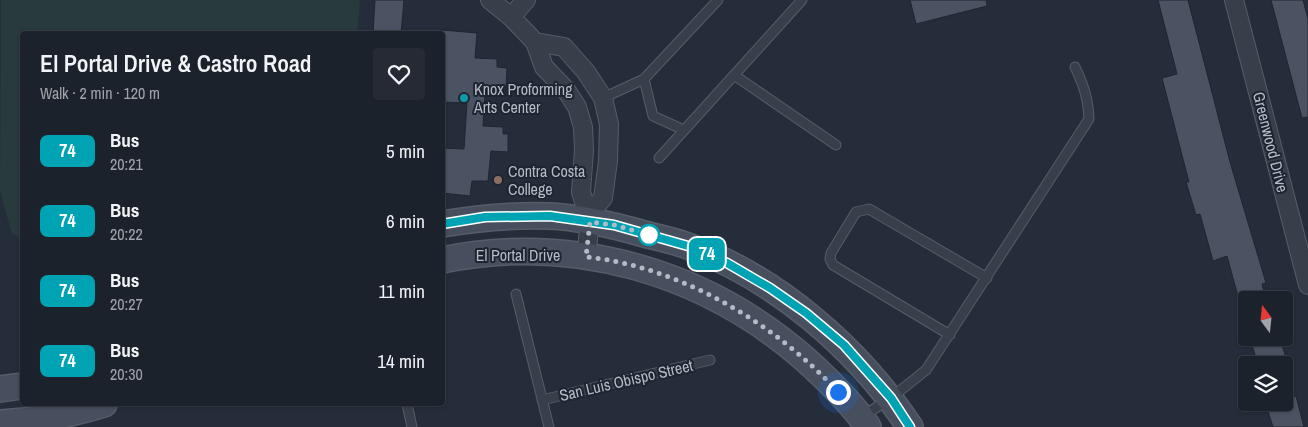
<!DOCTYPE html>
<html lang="en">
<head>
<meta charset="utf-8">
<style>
	:root { --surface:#1c222c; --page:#252a34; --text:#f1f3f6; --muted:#a0a4a9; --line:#3a3f48 }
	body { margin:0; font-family:"Archivo Narrow",sans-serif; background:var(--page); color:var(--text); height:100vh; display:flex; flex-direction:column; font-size:19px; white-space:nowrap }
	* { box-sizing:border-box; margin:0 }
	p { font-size:16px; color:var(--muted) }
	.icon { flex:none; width:28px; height:28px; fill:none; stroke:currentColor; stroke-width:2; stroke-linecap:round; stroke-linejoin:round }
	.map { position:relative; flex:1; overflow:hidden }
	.sheet { position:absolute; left:20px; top:31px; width:425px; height:375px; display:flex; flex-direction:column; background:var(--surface); border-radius:5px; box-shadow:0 1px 4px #0004,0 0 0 1px var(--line) }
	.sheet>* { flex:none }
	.badge { padding:0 10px; border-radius:8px; font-size:18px; line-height:32px }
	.needle { width:32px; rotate:345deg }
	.buttons { position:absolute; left:1238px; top:291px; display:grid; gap:10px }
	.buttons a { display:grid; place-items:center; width:55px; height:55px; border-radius:5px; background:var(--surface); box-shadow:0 1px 4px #0004,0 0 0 1px var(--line); font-size:25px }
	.you { position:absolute; width:25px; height:25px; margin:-12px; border:4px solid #fff; border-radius:50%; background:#1a73e8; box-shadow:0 0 0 8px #1a73e833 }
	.map>.badge { position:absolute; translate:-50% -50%; box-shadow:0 0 0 2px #fff }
	.round { display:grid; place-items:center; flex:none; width:52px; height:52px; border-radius:5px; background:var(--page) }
	.summary { display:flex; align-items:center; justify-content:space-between; height:85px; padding:0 20px }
	h1 { font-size:24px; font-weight:600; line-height:38px }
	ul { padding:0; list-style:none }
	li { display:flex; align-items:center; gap:15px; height:70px; padding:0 20px }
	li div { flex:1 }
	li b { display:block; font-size:19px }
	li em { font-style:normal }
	li .badge { min-width:55px; font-weight:700; text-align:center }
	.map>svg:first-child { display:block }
	.green { fill:#283a3c }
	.building { fill:#4b5363; stroke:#1f2632 }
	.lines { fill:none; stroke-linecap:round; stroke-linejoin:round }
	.service-casing { stroke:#565d69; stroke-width:11 }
	.minor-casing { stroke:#565d69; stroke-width:20 }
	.secondary-casing { stroke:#565d69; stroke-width:28 }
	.service { stroke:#383f4b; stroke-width:9 }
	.minor { stroke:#383f4b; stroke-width:18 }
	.secondary { stroke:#474e5d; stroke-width:25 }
	.line-casing { stroke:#fff; stroke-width:11 }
	.line { stroke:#00a3b4; stroke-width:8 }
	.walk { stroke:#b4bac6; stroke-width:5; stroke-dasharray:0 9 }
	.culture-dot { fill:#0f9aa8; stroke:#1e2430; stroke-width:2 }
	.education-dot { fill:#8d6e63; stroke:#1e2430; stroke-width:2 }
	.stop-dot { fill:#fff; stroke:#00a3b4; stroke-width:2.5 }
	.labels { text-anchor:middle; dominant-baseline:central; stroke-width:4; stroke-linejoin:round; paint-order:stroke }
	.poi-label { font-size:16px; fill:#b4bac6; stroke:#1e2430; text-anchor:start }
	.street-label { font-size:16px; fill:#b4bac6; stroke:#1e2430 }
</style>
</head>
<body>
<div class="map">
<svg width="1308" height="427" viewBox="0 0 1308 427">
	<rect width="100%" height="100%" fill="#252d3a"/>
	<!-- green -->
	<path class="green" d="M1,0H360L357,34H22V237L12,234L0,191Z"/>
	<!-- building -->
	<path class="building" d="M375,0H404L401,34H373Z
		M910,0H986L987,6L916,24Z
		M1158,0H1188L1230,162L1266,283L1262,284L1266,300H1239L1227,256L1213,261L1200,214L1196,215L1186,182H1189L1162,78L1177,74Z
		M1271,0H1303L1308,19V117L1302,118Z
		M442,30L477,33L475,58L497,59V67L507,68L506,87L496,86V94H485L483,126L503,127V134H508V152L491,151L488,181H472L470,196L442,193V148L464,149L467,103L442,102Z
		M1250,338H1280L1288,365H1258Z
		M1296,396L1304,427H1273L1266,405L1284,402V400Z"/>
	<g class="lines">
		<!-- service casing -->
		<g class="service-casing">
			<path id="service" d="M734,75L836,145
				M644,79L653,116L684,130
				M603,98L644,79L718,0
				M659,158L802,0
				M516,294L549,427
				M950,335L833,265L830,259L831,253L856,212L869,209L987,278
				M542,400L710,360
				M407,404L412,427
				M863,416L891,398L926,370L1089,119C1088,98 1084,86 1075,67"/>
		</g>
		<!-- minor casing -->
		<g class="minor-casing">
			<path id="minor" d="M490,0L511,17L535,42L544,67L566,90L577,107L583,127L584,150L581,192L584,202L591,212
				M1234,0L1308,285
				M511,17L526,0
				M535,42L564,47L586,72L603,98L609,124L608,161L603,198L591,212L586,257"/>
		</g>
		<!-- secondary casing -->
		<g class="secondary-casing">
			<path id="secondary" d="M442,224C478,218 512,215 548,216C580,217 617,226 648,235C661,238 675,241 688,246C777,278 858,349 910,427
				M442,260C574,233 706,272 806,360C828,380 851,402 868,427
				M0,389L22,386
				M0,423C33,421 72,414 104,404"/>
		</g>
		<!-- service -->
		<use href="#service" class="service"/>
		<!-- minor -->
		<use href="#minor" class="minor"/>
		<!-- secondary -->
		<use href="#secondary" class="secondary"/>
	</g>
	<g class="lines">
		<!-- line casing -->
		<g class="line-casing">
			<path id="line" d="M442,224L485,217L550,216L614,225L688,246L727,263L770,288L806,313L844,345L891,398L910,427"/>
		</g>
		<!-- line -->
		<use href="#line" class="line"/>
		<!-- walk -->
		<path class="walk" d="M649,235L614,225L590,222L586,257C679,266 776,324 838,392"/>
	</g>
	<!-- markers -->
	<circle class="culture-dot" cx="464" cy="98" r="5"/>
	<circle class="education-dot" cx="498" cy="180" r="5"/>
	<circle class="stop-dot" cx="649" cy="235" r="10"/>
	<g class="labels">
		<!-- poi labels -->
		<g class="poi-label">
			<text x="474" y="89">Knox Proforming<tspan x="474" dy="18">Arts Center</tspan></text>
			<text x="508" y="171">Contra Costa<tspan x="508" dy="18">College</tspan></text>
		</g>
		<!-- street labels -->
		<g class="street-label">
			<text transform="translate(1271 142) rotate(76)">Greenwood Drive</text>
			<text x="518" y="255">El Portal Drive</text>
			<text transform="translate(626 380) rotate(-13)">San Luis Obispo Street</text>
		</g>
	</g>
</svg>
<div class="buttons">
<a><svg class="needle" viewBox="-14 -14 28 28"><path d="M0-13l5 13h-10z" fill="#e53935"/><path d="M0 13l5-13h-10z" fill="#a0a4a9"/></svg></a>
<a><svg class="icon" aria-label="layers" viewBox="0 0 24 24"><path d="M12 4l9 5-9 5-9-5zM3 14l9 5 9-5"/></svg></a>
</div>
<div class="you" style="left:838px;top:392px"></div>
<b class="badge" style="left:707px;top:254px;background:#00a3b4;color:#fff">74</b>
<section class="sheet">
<div class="summary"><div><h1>El Portal Drive &amp; Castro Road</h1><p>Walk · 2 min · 120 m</p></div><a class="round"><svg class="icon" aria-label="heart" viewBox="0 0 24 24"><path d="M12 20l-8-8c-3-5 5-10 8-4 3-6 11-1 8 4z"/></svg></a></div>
<ul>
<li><span class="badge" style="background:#00a3b4;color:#fff">74</span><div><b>Bus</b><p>20:21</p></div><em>5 min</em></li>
<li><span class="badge" style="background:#00a3b4;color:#fff">74</span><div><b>Bus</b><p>20:22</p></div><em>6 min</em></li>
<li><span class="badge" style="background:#00a3b4;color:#fff">74</span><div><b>Bus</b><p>20:27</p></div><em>11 min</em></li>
<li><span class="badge" style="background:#00a3b4;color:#fff">74</span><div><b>Bus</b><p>20:30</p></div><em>14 min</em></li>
</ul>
</section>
</div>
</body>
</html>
